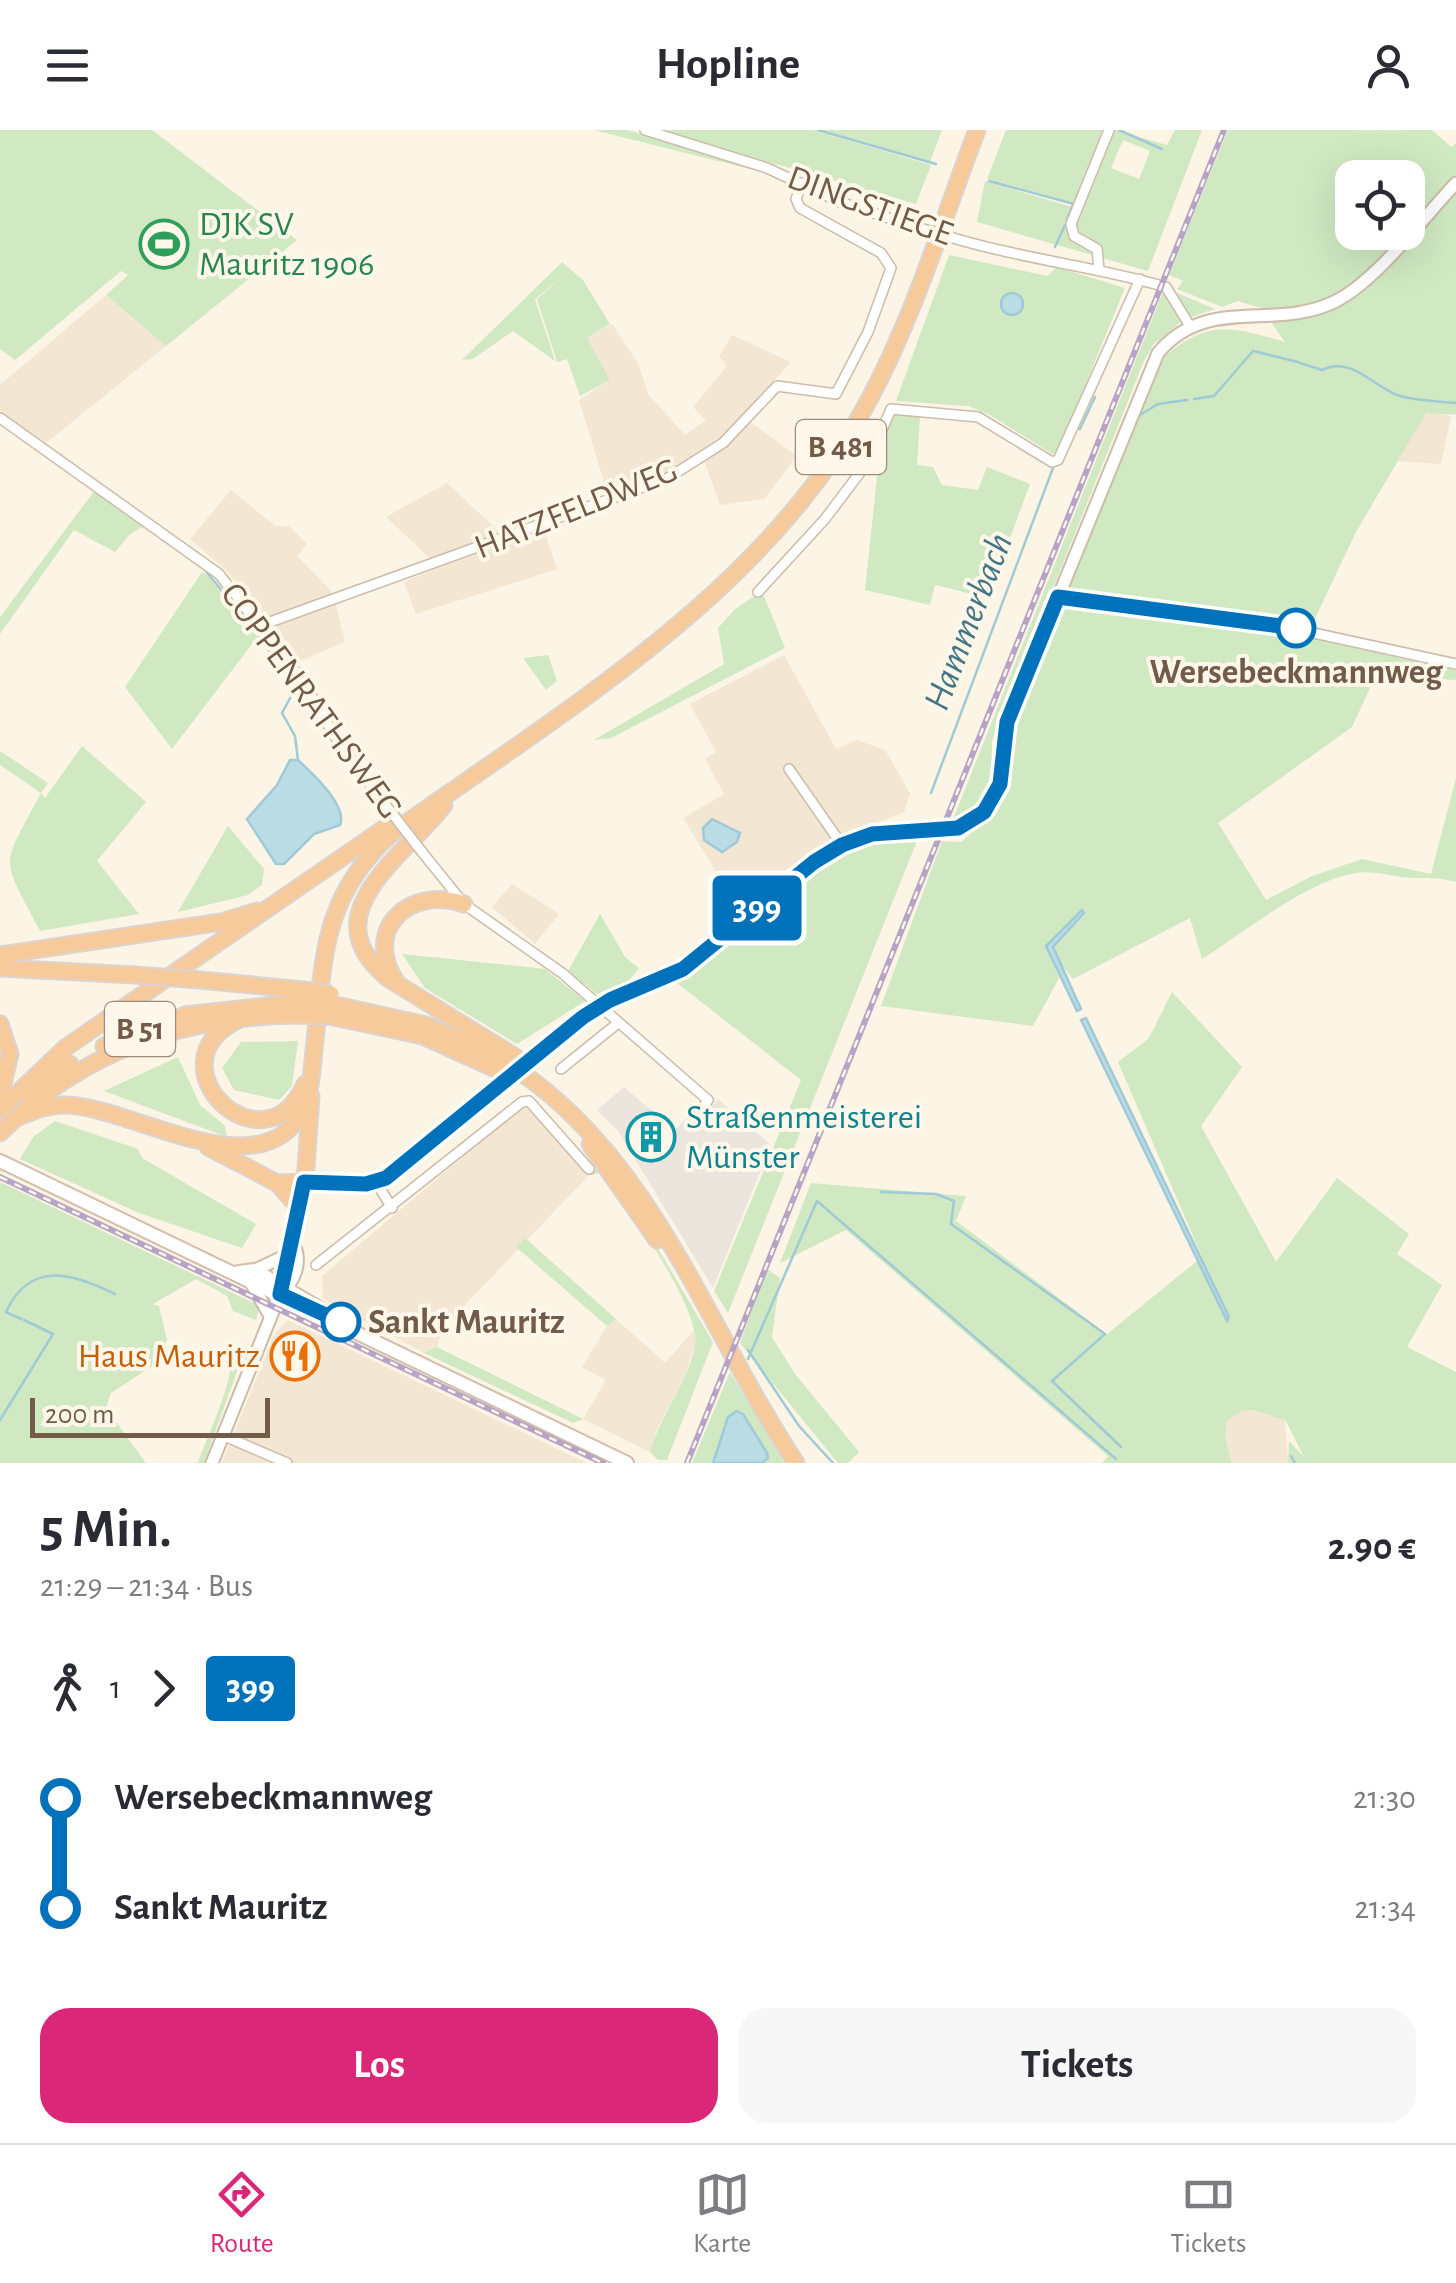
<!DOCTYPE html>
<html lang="de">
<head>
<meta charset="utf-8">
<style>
	:root { --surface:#fff; --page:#f7f7f7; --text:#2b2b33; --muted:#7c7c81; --line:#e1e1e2; --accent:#db2777 }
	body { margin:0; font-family:"Alegreya Sans",sans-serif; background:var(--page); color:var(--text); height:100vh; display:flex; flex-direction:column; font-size:38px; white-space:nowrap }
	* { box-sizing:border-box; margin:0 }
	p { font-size:32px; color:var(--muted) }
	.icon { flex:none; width:55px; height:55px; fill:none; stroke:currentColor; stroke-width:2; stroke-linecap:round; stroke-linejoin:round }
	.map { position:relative; height:1333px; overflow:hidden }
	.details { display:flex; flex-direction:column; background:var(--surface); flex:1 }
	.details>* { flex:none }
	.badge { padding:0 20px; border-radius:8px; font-size:35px; line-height:65px }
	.buttons { position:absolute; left:1335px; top:30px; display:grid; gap:20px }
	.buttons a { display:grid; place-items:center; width:90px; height:90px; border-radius:20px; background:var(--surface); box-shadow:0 10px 40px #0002; font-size:50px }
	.scale { position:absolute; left:30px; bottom:25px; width:240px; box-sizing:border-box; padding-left:10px; border:5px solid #735b4a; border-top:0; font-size:28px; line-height:35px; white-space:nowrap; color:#735b4a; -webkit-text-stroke:8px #fff8ea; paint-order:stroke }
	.map>.badge { position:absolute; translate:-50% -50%; box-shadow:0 0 0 5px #fff }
	.legs { display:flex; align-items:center; gap:15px; height:110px; padding:0 40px; font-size:32px }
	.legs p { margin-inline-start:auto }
	.summary { display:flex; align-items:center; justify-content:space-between; height:170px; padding:0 40px }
	h1 { font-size:55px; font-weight:700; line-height:75px }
	.cta { display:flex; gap:20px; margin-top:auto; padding:20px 40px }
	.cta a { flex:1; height:115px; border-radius:30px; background:var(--accent); color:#fff; font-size:40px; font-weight:700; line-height:115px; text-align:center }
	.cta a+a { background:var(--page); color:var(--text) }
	ul { padding:0 40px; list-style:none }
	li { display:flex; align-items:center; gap:35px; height:110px; font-size:38px }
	li i { display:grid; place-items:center; width:15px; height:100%; margin:0 12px; background:currentColor }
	li i::after { content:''; width:25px; height:25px; margin:-12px; border:8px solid; border-radius:50%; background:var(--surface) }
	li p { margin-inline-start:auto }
	li:first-child i { background:linear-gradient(#0000 50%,currentColor 0) }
	li:last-child i { background:linear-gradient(currentColor 50%,#0000 0) }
	header { display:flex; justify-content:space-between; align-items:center; height:130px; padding:0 40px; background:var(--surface); font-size:45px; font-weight:700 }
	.menu { display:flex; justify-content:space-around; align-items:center; height:140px; border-top:2px solid var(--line); background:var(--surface); font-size:28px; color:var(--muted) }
	.menu a { display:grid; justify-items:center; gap:5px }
	.menu .current { color:var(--accent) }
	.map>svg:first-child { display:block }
	.residential { fill:#f3e6d2 }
	.industrial { fill:#ebe5de }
	.green { fill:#d0e9c2; fill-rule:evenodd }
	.water { fill:#b9dce5; stroke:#9fcad6; stroke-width:2.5 }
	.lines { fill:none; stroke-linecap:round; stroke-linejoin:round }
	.stream { stroke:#9fcad6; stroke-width:2.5 }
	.minor-casing { stroke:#cdbcaa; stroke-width:12 }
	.tertiary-casing { stroke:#cdbcaa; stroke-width:15 }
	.secondary-casing { stroke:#d2beaa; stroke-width:16 }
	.trunk-casing { stroke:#dbd4d0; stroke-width:19 }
	.minor { stroke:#fff; stroke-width:9 }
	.tertiary { stroke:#fff; stroke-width:11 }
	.secondary { stroke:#fff; stroke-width:12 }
	.trunk { stroke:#f7ca9c; stroke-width:15 }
	.rail-casing { stroke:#b7a3c5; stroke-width:6 }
	.rail { stroke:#fff8ea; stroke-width:2.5; stroke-dasharray:8; stroke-linecap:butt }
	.minor-bridge-casing { stroke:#cdbcaa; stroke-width:12; stroke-linecap:butt }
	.trunk-bridge-casing { stroke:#dbd4d0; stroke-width:19; stroke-linecap:butt }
	.minor-bridge { stroke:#fff; stroke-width:9 }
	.trunk-bridge { stroke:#f7ca9c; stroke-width:15 }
	.line-1-casing { stroke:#fff; stroke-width:22 }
	.line-1 { stroke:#0072bc; stroke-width:15 }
	.stop-1-dot { fill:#fff; stroke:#0072bc; stroke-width:5 }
	.labels { text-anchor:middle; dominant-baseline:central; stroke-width:8; stroke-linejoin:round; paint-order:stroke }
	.shield { fill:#fff8ea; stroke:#9d8a7a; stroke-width:2.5 }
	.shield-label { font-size:32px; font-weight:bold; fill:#735b4a }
	.street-label { font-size:35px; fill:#735b4a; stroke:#fff8ea }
	.leisure-label { font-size:35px; fill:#27864d; stroke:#fff8ea; text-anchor:start }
	.stop-label { font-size:35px; font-weight:bold; fill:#735b4a; stroke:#fff8ea }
	.culture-label { font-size:35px; fill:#0d838f; stroke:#fff8ea; text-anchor:start }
	.food-label { font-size:35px; fill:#c56008; stroke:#fff8ea; text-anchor:end }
	.water-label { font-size:38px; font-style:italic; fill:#447786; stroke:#fff8ea }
</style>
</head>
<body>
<header><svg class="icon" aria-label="menu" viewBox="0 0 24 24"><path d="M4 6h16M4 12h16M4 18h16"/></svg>Hopline<svg class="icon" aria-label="person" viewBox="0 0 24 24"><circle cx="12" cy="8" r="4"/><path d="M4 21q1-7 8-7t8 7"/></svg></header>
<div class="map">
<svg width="1456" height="1333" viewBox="0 0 1456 1333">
	<rect width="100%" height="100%" fill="#fcf4e4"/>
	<!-- residential -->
	<path class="residential" d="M106,165L166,216L46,313L0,281V255Z
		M612,194L638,233L648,264L685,305L706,290L693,277L727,236L719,226L732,205L791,232L742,286L797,326L764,369L720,375L701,321L660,346L608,365L579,270L610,250L587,208Z
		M1426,282L1451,286L1441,334L1395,331Z
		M447,353L496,399L503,413L544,400L557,439L416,484L404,452L439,437L386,387Z
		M231,360L275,396H289L307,414L297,426L333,463L345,512L300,531L228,442L190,409Z
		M784,525L836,619L857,610L885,620L910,663L904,682L822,715L740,781L683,688L724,664L705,629L716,622L690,574Z
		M512,754L559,784L535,814L492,777Z
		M527,973L589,1045L443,1198L437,1217L424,1223L323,1169L322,1146Z
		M616,1189L665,1233L695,1199L696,1212L685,1246L657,1299L650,1322L583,1289L606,1250L582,1237L607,1196Z
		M288,1190L587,1333H222L275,1203Z
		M1253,1280L1285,1291L1288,1333H1232L1225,1308L1227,1291L1242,1281Z"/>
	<!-- industrial -->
	<path class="industrial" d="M624,957L675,1001L697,976L706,983L718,969L771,1015L713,1158L618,1001L597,980Z"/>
	<!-- green -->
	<path class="green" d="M0,0H152L297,110L166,216L106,165L128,145L121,141L15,230L0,219Z
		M594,0H627L754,35L750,39Z
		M656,0H813L931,35L916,74Z
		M822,0H942L930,32Z
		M1006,0H1106L1074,73L987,49Z
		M1114,0L1167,15L1175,0H1202L1148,141L977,92L985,51L1079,79ZM1123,10L1150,21L1139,49L1111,38Z
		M1228,0H1432L1451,17L1456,13V285L1426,283L1356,402L1309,501L1456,538V550L1376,545L1352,597L1218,693L1266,770L1312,746L1362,729L1431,744L1456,648V752C1441,748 1433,748 1419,748C1396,749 1374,738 1350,744C1302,755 1244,802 1202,829L1190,788L1073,849L1048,819L1059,848L1033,896L881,876L942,711L962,712L1003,669L1015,590L1164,227C1209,188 1233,197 1285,212L1261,178L1238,171L1222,177L1177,159L1183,151L1169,145ZM1352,48H1408V102H1352Z
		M949,125L1047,146L1057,137L1125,158L1059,319L1052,324L990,285L968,276L896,271Z
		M562,132L583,150L610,194L587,208L610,250L580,266L567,229L557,232L537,169L563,147L535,169L555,231L513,201L473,229L462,230Z
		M1164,159L1182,191L1154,214L1144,231L992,611C992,643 991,677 954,687Z
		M1177,163L1215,179L1189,188Z
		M893,284L920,286L917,335L933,337L942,355L978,360L987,337L1030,354L988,468L935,455L930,475L865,460L881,310Z
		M95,360L144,396L130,404L115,422L74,400L0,504V487Z
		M202,442L211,448L258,506L172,619L125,557Z
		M762,461L785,518L611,608L594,610L724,534L718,498L735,479Z
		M548,525L557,551L546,560L523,528Z
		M82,616L146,672L97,731L139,784L40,801C0,724 0,740 41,663L0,635V621L48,653L41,663L45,668Z
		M228,696L264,739L262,755L248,765L178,782Z
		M917,711L728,1183L714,1161L801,950L677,853L814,738L852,716Z
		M600,784L625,827L639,838L627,853L597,864L568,841Z
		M402,824L545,839L585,871L517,914L425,858Z
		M1172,862L1242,937L1201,996L1276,1132L1337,1048L1409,1104L1397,1124L1442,1155L1407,1217L1456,1242V1333H1288L1289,1311L1304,1327L1286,1291L1253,1280L1242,1281L1227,1291L1225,1307L1232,1333H1102L1108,1326L846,1100L780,1133L811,1053L966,1066L956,1091L1107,1204L1202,1127L1118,932L1149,908Z
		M298,911L292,956L279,970L234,960L222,938L241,912Z
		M178,927L200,975L225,996L227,1007L104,961Z
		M55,991L138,1019L142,1028L256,1094L242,1118L139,1083L20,1029L34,1006Z
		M601,1035L624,1061L713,1212L667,1330H658L650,1322C661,1284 687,1254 695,1216C703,1183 625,1070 602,1043L589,1045Z
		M0,1052L260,1176L256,1190L233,1181L227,1166L196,1149L153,1174L159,1176L167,1210L152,1236L111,1263L106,1278L146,1333H0Z
		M525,1108L616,1189L607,1196L516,1117Z
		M767,1139L780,1148L772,1207L795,1244L859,1322L848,1333H838L740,1213Z
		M437,1217L583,1289L573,1293L424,1223Z
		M229,1220L243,1225L204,1333H198C207,1305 239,1243 229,1220Z
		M730,1242L784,1333H692Z"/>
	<!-- water -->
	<path class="water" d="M1001 174a11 11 0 1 1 22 0a11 11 0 1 1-22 0Z
		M290,630H298C312,643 348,676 340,695L314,704L284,734H276L247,689L277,655Z
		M712,689L740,703L737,712L722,722L704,710L703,698Z
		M1082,780L1084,783L1053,817L1081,879L1077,881L1046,816Z
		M1086,888L1229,1187L1227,1191L1081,890Z
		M737,1281L743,1284L767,1323L768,1328L762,1333H713L728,1287Z"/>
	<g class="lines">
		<!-- stream -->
		<path class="stream" d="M818,0L936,34
			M1119,0L1162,19
			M989,51L1074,74
			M1076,68L1084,51
			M1067,89L1073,75
			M1055,117L1065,95
			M1300,233L1322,240C1353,225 1373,258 1400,266C1419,271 1437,271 1456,273
			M1194,269L1214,266L1253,221L1298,232
			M1140,285L1158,274L1187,270
			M1080,299L1095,267
			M204,439L258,504L295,559L282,583L295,606L298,630
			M931,663L1053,338
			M881,1062L936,1064L954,1071L951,1094L1105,1204L1052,1251L1121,1317
			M21,1189L6,1182C30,1130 72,1143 115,1164
			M748,1220L799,1296L833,1333
			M748,1229L817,1071L1116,1329
			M0,1290L53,1204L24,1190
			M1291,1326L1295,1333"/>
		<!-- minor casing -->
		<g class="minor-casing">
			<path id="minor" d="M645,0L767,38L840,72L913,96
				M960,110C1029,130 1098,137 1166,157L1190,196
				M1099,139L1097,119L1074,106L1071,94L1109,0
				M0,288L219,444L303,551L334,605L384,673
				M758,462L825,389L868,332L891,279L978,287L1052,332L1058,330L1140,149
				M1057,467L1254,490L1456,534
				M259,496L668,348L723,313L777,256L836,264L868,202L891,138L881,123L800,78L796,69L802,53
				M789,639L842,715
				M422,722L464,774L562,843L708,970L702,979
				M561,939L618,893
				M376,1052L392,1078
				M316,1135L522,972L529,971L589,1039
				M222,1305L287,1333"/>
		</g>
		<!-- tertiary casing -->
		<g class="tertiary-casing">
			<path id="tertiary" d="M255,1140L291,1123
				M250,1151L270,1186
				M280,1164C295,1152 302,1132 294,1115
				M212,1333L280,1164L305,1052L366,1054L386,1048L583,887L611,870L683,839L830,721L873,705L958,698L989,677L1000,654L1010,585L1158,223C1207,164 1275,202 1336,171C1378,149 1423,88 1456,53"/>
		</g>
		<!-- secondary casing -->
		<g class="secondary-casing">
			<path id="secondary" d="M0,1031L627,1333
				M238,1142L255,1140L329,1184"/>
		</g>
		<!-- trunk casing -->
		<g class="trunk-casing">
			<path id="trunk" d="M444,675C408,724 307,784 389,849L517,928
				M0,825L221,792L257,781
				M0,838L135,845
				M200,850L304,860
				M397,853C361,800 409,755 464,774
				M331,874L426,895L496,927
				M329,886L423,906L500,941
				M238,890C147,934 264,1047 305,954
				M0,894L10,924L0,966
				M104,916L185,885L303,872
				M533,951C660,1047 710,1204 796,1333
				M28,964L70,934
				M0,980L65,918L395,691
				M16,988C33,981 49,974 67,975C134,977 273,1070 307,969C313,948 313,923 316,901C324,818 326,763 392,703C565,580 769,460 870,268C915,184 943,89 977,0
				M0,1003C83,920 187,885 302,885
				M590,1014L657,1110
				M208,1017L277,1053L305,1052L311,966
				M277,1053L300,1079"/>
		</g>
		<!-- minor -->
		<use href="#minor" class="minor"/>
		<!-- tertiary -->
		<use href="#tertiary" class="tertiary"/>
		<!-- secondary -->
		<use href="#secondary" class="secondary"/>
		<!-- trunk -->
		<use href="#trunk" class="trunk"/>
		<!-- rail casing -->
		<g class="rail-casing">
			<path id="rail" d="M0,1047L603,1333
				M687,1333L1224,0"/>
		</g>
		<!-- rail -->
		<use href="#rail" class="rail"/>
		<!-- minor-bridge casing -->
		<g class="minor-bridge-casing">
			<path id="minor-bridge" d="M913,96L960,110
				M384,673L422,722"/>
		</g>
		<!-- trunk-bridge casing -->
		<g class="trunk-bridge-casing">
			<path id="trunk-bridge" d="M135,845L200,850
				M304,860L331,864
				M303,872L331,874
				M302,885L329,886
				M508,934L533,951"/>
		</g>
		<!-- minor-bridge -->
		<use href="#minor-bridge" class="minor-bridge"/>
		<!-- trunk-bridge -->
		<use href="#trunk-bridge" class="trunk-bridge"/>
	</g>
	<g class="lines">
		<!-- line-1 casing -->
		<g class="line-1-casing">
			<path id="line-1" d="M341,1192L280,1164L304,1052L366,1054L386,1048L583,887L610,870L683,839L814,732L842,715L872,704L958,698L984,682L1000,654L1007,592L1058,467L1296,498"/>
		</g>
		<!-- line-1 -->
		<use href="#line-1" class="line-1"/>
	</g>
	<!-- icons -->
	<defs>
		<g id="stadium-ring" transform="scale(2.5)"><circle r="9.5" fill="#fff8ea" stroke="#2e9e5b" stroke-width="1.5"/><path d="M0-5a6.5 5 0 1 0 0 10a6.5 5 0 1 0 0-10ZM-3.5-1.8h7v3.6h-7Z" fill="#2e9e5b"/></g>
		<g id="building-ring" transform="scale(2.5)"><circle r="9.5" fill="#fff8ea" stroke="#0f9aa8" stroke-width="1.5"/><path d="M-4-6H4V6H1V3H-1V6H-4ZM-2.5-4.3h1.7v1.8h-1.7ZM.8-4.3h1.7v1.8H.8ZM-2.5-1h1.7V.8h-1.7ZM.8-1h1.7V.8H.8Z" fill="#0f9aa8"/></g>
		<g id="restaurant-ring" transform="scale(2.5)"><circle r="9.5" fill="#fff8ea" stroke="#e8710a" stroke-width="1.5"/><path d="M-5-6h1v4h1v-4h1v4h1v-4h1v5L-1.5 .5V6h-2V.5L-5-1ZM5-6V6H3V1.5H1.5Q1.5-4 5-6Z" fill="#e8710a"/></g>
	</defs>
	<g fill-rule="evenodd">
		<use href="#stadium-ring" x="164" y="114"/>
		<use href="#building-ring" x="651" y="1007"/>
		<use href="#restaurant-ring" x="295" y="1226"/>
	</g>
	<!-- markers -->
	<g class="stop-1-dot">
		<circle cx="1296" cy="498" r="18"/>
		<circle cx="341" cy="1192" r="18"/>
	</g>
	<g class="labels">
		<!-- shield labels -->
		<g class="shield">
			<rect x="796" y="290" width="90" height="54" rx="8"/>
			<rect x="105" y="872" width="70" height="54" rx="8"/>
		</g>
		<g class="shield-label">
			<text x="841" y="317">B 481</text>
			<text x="140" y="899">B 51</text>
		</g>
		<!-- street labels -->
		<g class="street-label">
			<text transform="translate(870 76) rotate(20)">DINGSTIEGE</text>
			<text transform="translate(576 379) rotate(-22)">HATZFELDWEG</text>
			<text transform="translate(311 571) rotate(54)">COPPENRATHSWEG</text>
		</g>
		<!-- leisure labels -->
		<g class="leisure-label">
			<text x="199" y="94">DJK SV<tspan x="199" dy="40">Mauritz 1906</tspan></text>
		</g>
		<!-- stop labels -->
		<g class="stop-label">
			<text x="1296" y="542">Wersebeckmannweg</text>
			<text x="368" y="1192" text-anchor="start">Sankt Mauritz</text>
		</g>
		<!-- culture labels -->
		<g class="culture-label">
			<text x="686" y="987">Straßenmeisterei<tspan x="686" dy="40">Münster</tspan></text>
		</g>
		<!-- food labels -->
		<g class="food-label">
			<text x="260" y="1226">Haus Mauritz</text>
		</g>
		<!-- water labels -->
		<g class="water-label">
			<text transform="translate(969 492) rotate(-69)">Hammerbach</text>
		</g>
	</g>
</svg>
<div class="buttons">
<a><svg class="icon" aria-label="locate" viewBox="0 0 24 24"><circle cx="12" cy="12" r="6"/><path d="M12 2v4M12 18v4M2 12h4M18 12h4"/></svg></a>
</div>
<div class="scale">200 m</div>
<b class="badge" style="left:757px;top:778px;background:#0072bc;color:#fff">399</b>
</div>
<section class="details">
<div class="summary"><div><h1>5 Min.</h1><p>21:29 – 21:34 · Bus</p></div><b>2.90 €</b></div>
<div class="legs"><svg class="icon" aria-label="walk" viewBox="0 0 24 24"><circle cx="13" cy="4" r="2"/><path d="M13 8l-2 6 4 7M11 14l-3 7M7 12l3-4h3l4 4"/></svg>1<svg class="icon" aria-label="forward" viewBox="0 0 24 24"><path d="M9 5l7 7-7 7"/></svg><b class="badge" style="background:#0072bc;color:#fff">399</b></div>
<ul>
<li><i style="color:#0072bc"></i><b>Wersebeckmannweg</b><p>21:30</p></li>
<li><i style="color:#0072bc"></i><b>Sankt Mauritz</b><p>21:34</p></li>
</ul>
<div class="cta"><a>Los</a><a>Tickets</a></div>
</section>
<nav class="menu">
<a class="current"><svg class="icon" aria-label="directions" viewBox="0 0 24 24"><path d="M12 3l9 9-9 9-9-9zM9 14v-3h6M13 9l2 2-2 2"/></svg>Route</a>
<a><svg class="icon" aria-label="map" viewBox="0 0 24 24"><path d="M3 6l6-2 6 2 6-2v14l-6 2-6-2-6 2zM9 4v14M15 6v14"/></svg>Karte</a>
<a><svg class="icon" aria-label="tickets" viewBox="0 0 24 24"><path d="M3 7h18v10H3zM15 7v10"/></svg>Tickets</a>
</nav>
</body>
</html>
